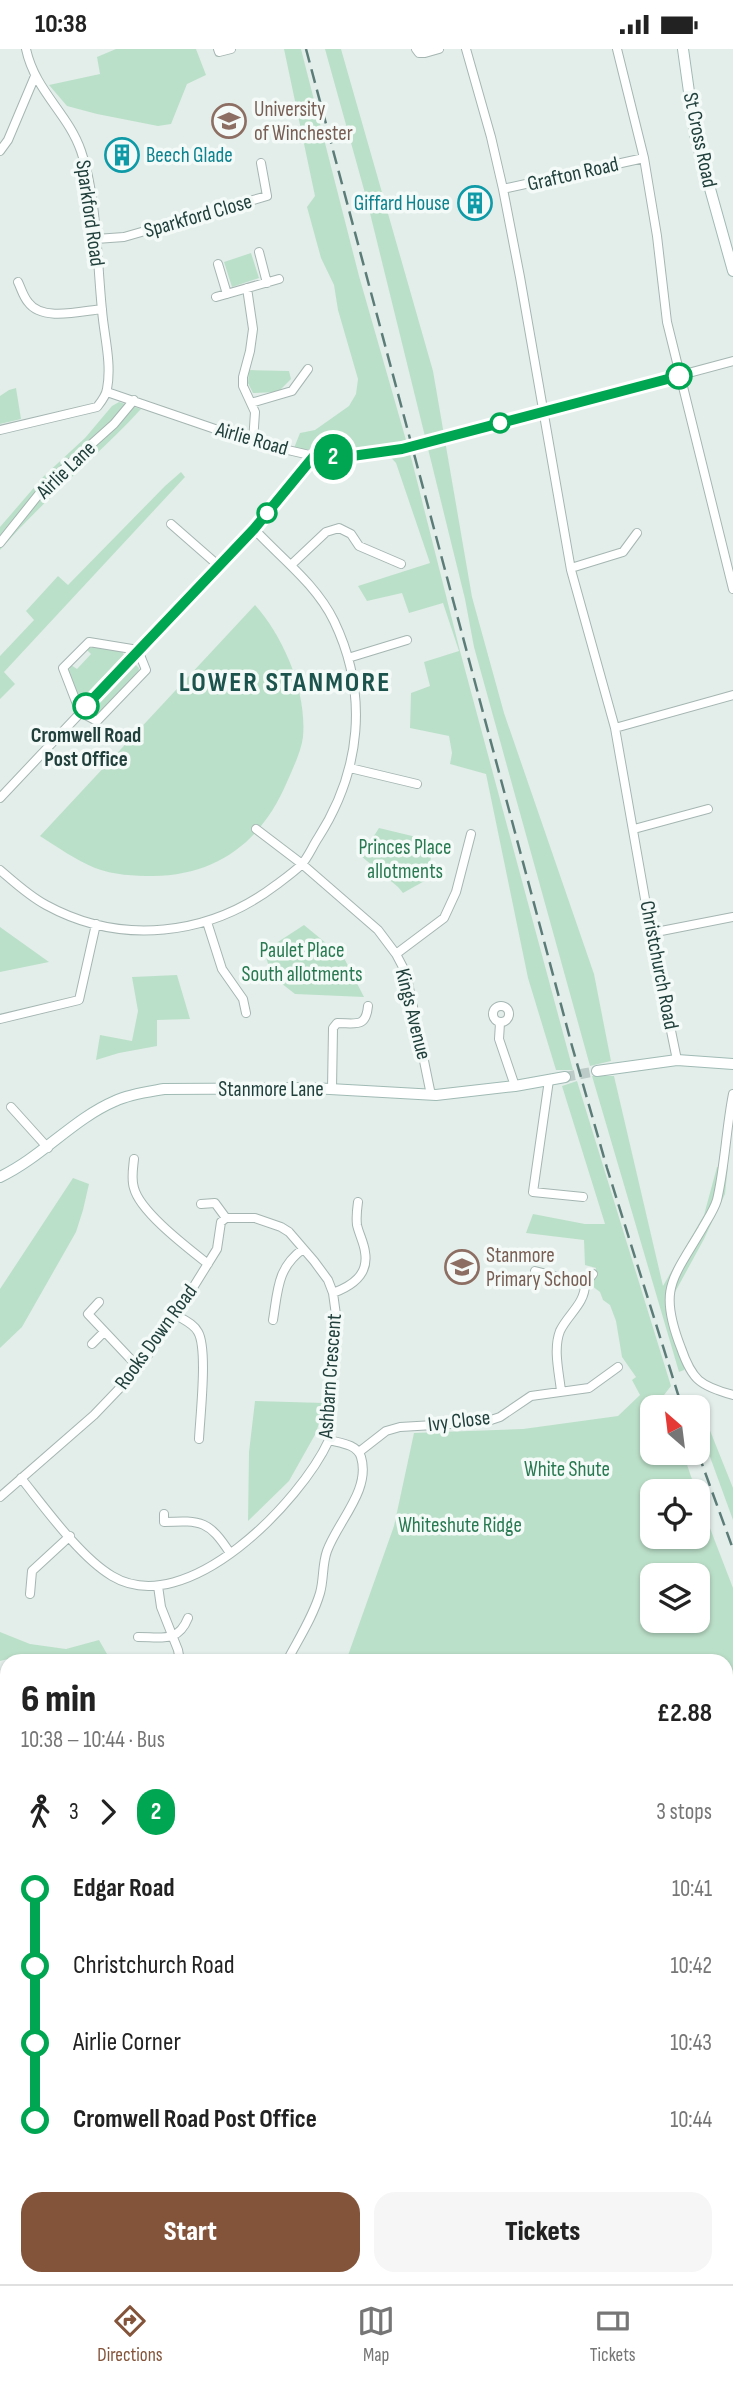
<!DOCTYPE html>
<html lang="en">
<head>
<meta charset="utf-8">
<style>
	:root { --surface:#fff; --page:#f6f6f6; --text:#222; --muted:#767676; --line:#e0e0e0; --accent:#835439 }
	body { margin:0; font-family:"Sofia Sans Condensed",sans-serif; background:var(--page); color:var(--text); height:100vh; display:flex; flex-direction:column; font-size:26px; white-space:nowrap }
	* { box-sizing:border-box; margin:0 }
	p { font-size:23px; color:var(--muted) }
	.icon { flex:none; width:38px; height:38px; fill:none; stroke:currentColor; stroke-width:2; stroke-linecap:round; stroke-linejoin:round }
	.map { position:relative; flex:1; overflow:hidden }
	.side { position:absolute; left:0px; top:1605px; width:733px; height:632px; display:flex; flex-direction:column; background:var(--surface); border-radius:21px 21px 0 0; box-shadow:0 2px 5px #0004 }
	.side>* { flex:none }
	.badge { padding:0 14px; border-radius:23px; font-size:24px; line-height:46px }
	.needle { width:46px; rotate:332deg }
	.buttons { position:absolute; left:640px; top:1346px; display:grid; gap:14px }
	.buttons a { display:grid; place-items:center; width:70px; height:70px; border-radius:14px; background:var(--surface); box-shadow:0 2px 5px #0004; font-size:35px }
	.map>.badge { position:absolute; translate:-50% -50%; box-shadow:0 0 0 4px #fff }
	.legs { display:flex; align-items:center; gap:10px; height:77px; padding:0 21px; font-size:23px }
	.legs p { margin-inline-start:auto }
	.overview { display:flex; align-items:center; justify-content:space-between; height:119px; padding:0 21px }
	h1 { font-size:38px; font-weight:800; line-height:52px }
	.cta { display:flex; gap:14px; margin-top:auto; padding:14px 21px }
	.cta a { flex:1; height:80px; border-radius:21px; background:var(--accent); color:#fff; font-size:28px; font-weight:800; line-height:80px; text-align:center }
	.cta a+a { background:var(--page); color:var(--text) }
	ul { padding:0 21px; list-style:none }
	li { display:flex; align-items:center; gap:24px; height:77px; font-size:26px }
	li i { display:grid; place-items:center; width:10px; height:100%; margin:0 9px; background:currentColor }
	li i::after { content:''; width:18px; height:18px; margin:-9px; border:5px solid; border-radius:50%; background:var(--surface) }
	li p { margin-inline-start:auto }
	li:first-child i { background:linear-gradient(#0000 50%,currentColor 0) }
	li:last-child i { background:linear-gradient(currentColor 50%,#0000 0) }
	.status { display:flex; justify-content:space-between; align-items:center; height:49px; padding:0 35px; background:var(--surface); direction:ltr }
	.status svg { height:19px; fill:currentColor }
	.dock { display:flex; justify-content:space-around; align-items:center; height:98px; border-top:2px solid var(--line); background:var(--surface); font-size:19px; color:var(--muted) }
	.dock a { display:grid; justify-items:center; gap:4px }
	.dock .current { color:var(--accent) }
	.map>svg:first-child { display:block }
	.green { fill:#bbe0c9; fill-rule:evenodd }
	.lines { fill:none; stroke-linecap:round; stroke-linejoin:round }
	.street-tunnel { stroke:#bccbc7; stroke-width:8; stroke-dasharray:8 4; stroke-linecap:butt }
	.secondary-tunnel { stroke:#bccbc7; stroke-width:10; stroke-dasharray:10 5; stroke-linecap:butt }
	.street-casing { stroke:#a5b6b2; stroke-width:10 }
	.secondary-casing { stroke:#a0bab4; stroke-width:12 }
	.street { stroke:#fff; stroke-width:8 }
	.secondary { stroke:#fff; stroke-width:10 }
	.rail { stroke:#5c7c77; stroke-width:2.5; stroke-dasharray:14 7; stroke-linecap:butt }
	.line-1-casing { stroke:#fff; stroke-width:16 }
	.line-1 { stroke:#00a651; stroke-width:10 }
	.stop-1-dot { fill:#fff; stroke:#00a651; stroke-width:3.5 }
	.labels { text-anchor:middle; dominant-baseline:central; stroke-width:7; stroke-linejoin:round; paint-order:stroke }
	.education-label { font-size:21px; fill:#785e54; stroke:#f4faf7; text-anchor:start }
	.street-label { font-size:21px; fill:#21403c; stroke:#f4faf7 }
	.culture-label { font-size:21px; fill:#0d838f; stroke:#f4faf7; text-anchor:start }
	.stop-label { font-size:21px; font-weight:bold; fill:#21403c; stroke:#f4faf7 }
	.park-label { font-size:21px; fill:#297a52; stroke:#f4faf7 }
	.district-label { font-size:28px; font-weight:bold; letter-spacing:2px; fill:#1c544d; stroke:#f4faf7 }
</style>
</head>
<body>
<div class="status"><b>10:38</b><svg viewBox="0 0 49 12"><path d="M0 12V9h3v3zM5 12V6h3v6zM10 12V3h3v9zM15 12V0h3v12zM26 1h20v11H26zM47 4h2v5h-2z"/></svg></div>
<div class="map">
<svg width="733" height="2235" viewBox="0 0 733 2235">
	<rect width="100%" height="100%" fill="#e3eeea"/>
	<!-- green -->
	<path class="green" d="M116,0H196L206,26L187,35L171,75L158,77L97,65L67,57L49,36L100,25L97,8Z
		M284,0H301L359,227L412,412L460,602L573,1021H556L528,929L486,725L450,715L452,704L449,687L410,679L411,644L430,637L424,613L459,602L443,554L409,564L402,544L367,552L358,537L430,514L396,414L383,400L330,403L294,399L300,384L315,381L349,357L356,345L358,330L338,261L334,236L321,209L307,158L315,147Z
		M325,0H341L433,322L472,548L504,664L594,925L611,1012L590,1017L474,598L465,550L366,148Z
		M251,204L259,229L232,238L224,213Z
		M249,321L289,322L291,330L278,343L253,344L248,334Z
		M16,339L21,370L0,375V347L9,341Z
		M119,353L141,360C96,409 44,450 0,501V478L44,427L85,389L112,357Z
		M181,423L185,428L4,623L15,635L0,650V607L34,571L26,562L58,527L68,536L165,437Z
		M255,556C284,588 307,643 303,688C301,703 293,719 287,733C262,792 218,826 153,827C134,827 113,826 95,819C76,811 57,798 40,787Z
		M96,597L122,602L124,606L79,653L68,624L71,616L77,620L91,605L86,600Z
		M132,612L139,619L138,625L97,668L87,664L86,659Z
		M379,779L433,792L428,830L403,844L398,838L361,807Z
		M304,876L344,909L364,948L295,945L272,927L264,902Z
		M0,878L49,913L0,923Z
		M177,926L190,970L157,971V997L119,1004L96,1011L100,986L132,992L138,962L132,928Z
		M592,1027H614L663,1237L704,1166L717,1118L728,1117L725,1145L704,1190L674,1245L673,1263L688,1307L684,1321L679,1323Z
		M577,1032L671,1337L664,1346L668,1358H653V1404H683L696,1442H653V1488H698V1448L733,1539V2235H324L323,2230H726V1612H346L394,1477L414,1384L523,1380L618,1367L640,1346L632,1331L636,1328L622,1308L616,1272L610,1256L603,1251L600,1243L592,1237L596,1219L585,1216L584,1191L526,1184L533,1165L585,1175H605L562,1037ZM653,1526H698V1572H653Z
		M73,1129L89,1135L83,1161L76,1183L22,1278L0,1299V1240Z
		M697,1349L733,1439V1471L698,1375V1358H693L691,1352Z
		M255,1352L325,1354L316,1384L289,1432L248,1472L249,1403Z
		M0,1583L30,1595L66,1600L99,1591L111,1612H30L20,1607L0,1612Z
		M22,2230H171L168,2235H19Z"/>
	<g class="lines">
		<!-- street-tunnel -->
		<path class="street-tunnel" d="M402,400L427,394"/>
		<!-- secondary-tunnel -->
		<path class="secondary-tunnel" d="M565,1028L597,1022"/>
		<!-- street casing -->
		<g class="street-casing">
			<path id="street" d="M218,0L219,3L231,0
				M416,0L419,4H425L439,0
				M466,0L491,88L503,140L520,228L571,521L615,679L651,884L677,1011
				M617,0L644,109L657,187L667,273L733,540
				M0,102L8,91L35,27
				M503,140L644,109
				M96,190L124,188L267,147L261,114
				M259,203L267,234
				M218,215L227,245
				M18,233C21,239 23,247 28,253C42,273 81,262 102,260
				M247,239L253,280L250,302L243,328V337L255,363L253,393
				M216,248L279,230
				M107,343L253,393L314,407L345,408L402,400
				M251,354L292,342L308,320
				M0,381L97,358C101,353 106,347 107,340C112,314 104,287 102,261C97,213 97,147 81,102C68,64 35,42 26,0
				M427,394L733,312
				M171,475L219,517
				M0,494L47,435L114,375L134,351
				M291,516L326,483L339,479L351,485L359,497L401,515
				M571,519L623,503L637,484
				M89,593L138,601L146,621L97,672L80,663L63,619Z
				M348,609L407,591
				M615,679L733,646
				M350,719L417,735
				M0,749L254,480L314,407
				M256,780L302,815L378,881L396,905L406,924L431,1046
				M634,780L708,760
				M0,821C14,833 29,847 46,856C121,897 209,887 276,836C284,830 294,823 301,816C308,809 312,798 318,789C361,722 369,645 334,572C316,535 281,509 254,480
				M207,873L222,920L243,950L246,964
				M651,884L733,868
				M396,905L444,869L456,843L471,785
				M493 965a8 8 0 1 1 16 0a8 8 0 1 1-16 0Z
				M0,970L79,951L96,875
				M500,974L499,990L515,1037
				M549,1031L533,1143L583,1148
				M332,1040L333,979L337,974C356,974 366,979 368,957
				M733,1045C726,1080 725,1117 717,1151C714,1161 707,1171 702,1180C672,1231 658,1240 681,1299C692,1331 700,1337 733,1346
				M11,1058L48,1099
				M134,1110C133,1120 131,1130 134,1139C140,1163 188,1199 208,1215
				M201,1155L215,1154L226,1169
				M535,1222L585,1235
				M333,1244C352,1237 369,1226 365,1203C364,1194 359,1185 357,1176C356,1168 357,1160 358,1153
				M99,1253L88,1265L139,1319
				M176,1266C184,1271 194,1275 198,1283C208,1300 200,1368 199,1390
				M273,1271C278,1241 277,1219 303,1200
				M92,1295L104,1283
				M561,1342C559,1323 553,1300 560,1282C568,1265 585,1255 585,1235L593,1225
				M359,1403L386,1382L400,1378L485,1373L500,1368L531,1347L589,1339L618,1318
				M21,1429C45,1459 80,1508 112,1527C187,1572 301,1452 329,1391L336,1266L333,1244L328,1231L314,1212L289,1183L281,1178L255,1169H226
				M0,1448L94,1366L139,1319L176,1266L217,1200L221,1173L226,1169
				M164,1465V1473C202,1471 209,1472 230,1504
				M158,1537L161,1558L178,1601L180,1612
				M30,1545L32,1522L70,1487
				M138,1588C162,1588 178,1594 188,1569
				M287,1612C299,1589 313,1568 320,1544C324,1530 322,1516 327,1502C338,1472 371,1441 361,1408C357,1395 340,1394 329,1391
				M0,1688H7
				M0,1767L7,1771
				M0,1790L7,1780
				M0,2003L7,2006
				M0,2024L7,2022
				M0,2093L7,2097"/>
		</g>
		<!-- secondary casing -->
		<g class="secondary-casing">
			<path id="secondary" d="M683,0L695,86L733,222
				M597,1022L677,1011L733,1015
				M0,1128C42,1108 73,1070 115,1052C130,1045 147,1043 164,1040L312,1039L436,1046L515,1037L565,1028"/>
		</g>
		<!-- street -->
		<use href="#street" class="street"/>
		<!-- secondary -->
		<use href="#secondary" class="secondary"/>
		<!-- rail -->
		<path class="rail" d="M306,0L572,997L607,1119L682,1358
			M698,1404L733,1500"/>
	</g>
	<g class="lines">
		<!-- line-1 casing -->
		<g class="line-1-casing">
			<path id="line-1" d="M86,657L254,480L314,407L345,408L402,400L679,327"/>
		</g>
		<!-- line-1 -->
		<use href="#line-1" class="line-1"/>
	</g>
	<!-- icons -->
	<defs>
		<g id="university-ring" transform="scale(1.75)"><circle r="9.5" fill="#f4faf7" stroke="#8d6e63" stroke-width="1.5"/><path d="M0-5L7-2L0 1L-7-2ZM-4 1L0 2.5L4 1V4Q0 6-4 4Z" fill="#8d6e63"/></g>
		<g id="building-ring" transform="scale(1.75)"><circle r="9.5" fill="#f4faf7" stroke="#0f9aa8" stroke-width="1.5"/><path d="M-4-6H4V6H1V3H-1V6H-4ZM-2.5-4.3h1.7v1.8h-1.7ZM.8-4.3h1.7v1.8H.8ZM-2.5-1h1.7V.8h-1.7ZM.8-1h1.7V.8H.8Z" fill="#0f9aa8"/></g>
		<g id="school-ring" transform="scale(1.75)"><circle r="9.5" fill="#f4faf7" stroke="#8d6e63" stroke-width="1.5"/><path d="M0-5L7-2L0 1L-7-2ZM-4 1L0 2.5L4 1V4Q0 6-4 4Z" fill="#8d6e63"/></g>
	</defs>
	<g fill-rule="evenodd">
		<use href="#university-ring" x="229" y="72"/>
		<use href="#building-ring" x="122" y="106"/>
		<use href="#building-ring" x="475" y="154"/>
		<use href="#school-ring" x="462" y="1218"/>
	</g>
	<!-- markers -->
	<g class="stop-1-dot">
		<circle cx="679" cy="327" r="12"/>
		<circle cx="500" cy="374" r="9"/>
		<circle cx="267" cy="464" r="9"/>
		<circle cx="86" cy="657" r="12"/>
	</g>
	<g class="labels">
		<!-- education labels -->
		<g class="education-label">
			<text x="254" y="60">University<tspan x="254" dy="24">of Winchester</tspan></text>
			<text x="486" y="1206">Stanmore<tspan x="486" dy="24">Primary School</tspan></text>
		</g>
		<!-- street labels -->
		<g class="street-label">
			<text transform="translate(700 91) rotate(78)">St Cross Road</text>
			<text transform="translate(573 125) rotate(-13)">Grafton Road</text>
			<text transform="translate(90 164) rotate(82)">Sparkford Road</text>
			<text transform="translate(198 167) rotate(-16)">Sparkford Close</text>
			<text transform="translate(252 390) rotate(16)">Airlie Road</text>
			<text transform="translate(66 421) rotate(-44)">Airlie Lane</text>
			<text transform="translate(659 916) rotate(79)">Christchurch Road</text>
			<text transform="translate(413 965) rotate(76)">Kings Avenue</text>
			<text x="271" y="1040">Stanmore Lane</text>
			<text transform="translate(156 1288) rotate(-54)">Rooks Down Road</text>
			<text transform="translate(330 1327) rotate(-86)">Ashbarn Crescent</text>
			<text transform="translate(459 1372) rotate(-7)">Ivy Close</text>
		</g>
		<!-- culture labels -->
		<g class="culture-label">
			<text x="146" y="106">Beech Glade</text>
			<text x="450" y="154" text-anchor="end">Giffard House</text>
		</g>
		<!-- stop labels -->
		<g class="stop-label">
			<text x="86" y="686">Cromwell Road<tspan x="86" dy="24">Post Office</tspan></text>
		</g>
		<!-- park labels -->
		<g class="park-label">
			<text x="405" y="798">Princes Place<tspan x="405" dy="24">allotments</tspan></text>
			<text x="302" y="901">Paulet Place<tspan x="302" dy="24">South allotments</tspan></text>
			<text x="567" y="1420">White Shute</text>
			<text x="460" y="1476">Whiteshute Ridge</text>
		</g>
		<!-- district labels -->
		<g class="district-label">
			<text x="285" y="633">LOWER STANMORE</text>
		</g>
	</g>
</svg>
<div class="buttons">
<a><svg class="needle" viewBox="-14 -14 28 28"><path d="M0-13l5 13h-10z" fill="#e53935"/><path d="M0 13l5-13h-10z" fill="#767676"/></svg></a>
<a><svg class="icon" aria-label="locate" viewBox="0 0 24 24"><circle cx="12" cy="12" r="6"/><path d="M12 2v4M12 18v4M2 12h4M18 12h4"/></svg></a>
<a><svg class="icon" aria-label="layers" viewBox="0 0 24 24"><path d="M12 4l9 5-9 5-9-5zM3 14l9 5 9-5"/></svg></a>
</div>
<b class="badge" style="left:333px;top:408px;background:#00a651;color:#fff">2</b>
<section class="side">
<div class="overview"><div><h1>6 min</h1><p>10:38 – 10:44 · Bus</p></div><b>£2.88</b></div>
<div class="legs"><svg class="icon" aria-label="walk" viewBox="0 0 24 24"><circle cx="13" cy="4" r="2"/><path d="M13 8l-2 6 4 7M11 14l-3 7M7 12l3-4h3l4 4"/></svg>3<svg class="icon" aria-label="forward" viewBox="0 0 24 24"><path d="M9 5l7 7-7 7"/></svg><b class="badge" style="background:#00a651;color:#fff">2</b><p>3 stops</p></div>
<ul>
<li><i style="color:#00a651"></i><b>Edgar Road</b><p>10:41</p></li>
<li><i style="color:#00a651"></i><span>Christchurch Road</span><p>10:42</p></li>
<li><i style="color:#00a651"></i><span>Airlie Corner</span><p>10:43</p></li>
<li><i style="color:#00a651"></i><b>Cromwell Road Post Office</b><p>10:44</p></li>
</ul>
<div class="cta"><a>Start</a><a>Tickets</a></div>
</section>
</div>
<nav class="dock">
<a class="current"><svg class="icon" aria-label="directions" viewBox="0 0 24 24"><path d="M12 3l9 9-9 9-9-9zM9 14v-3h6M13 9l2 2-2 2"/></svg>Directions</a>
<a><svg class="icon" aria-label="map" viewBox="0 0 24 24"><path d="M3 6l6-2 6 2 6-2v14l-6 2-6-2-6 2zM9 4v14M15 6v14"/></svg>Map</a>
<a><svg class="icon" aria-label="tickets" viewBox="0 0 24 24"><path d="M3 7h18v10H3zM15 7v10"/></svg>Tickets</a>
</nav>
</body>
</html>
